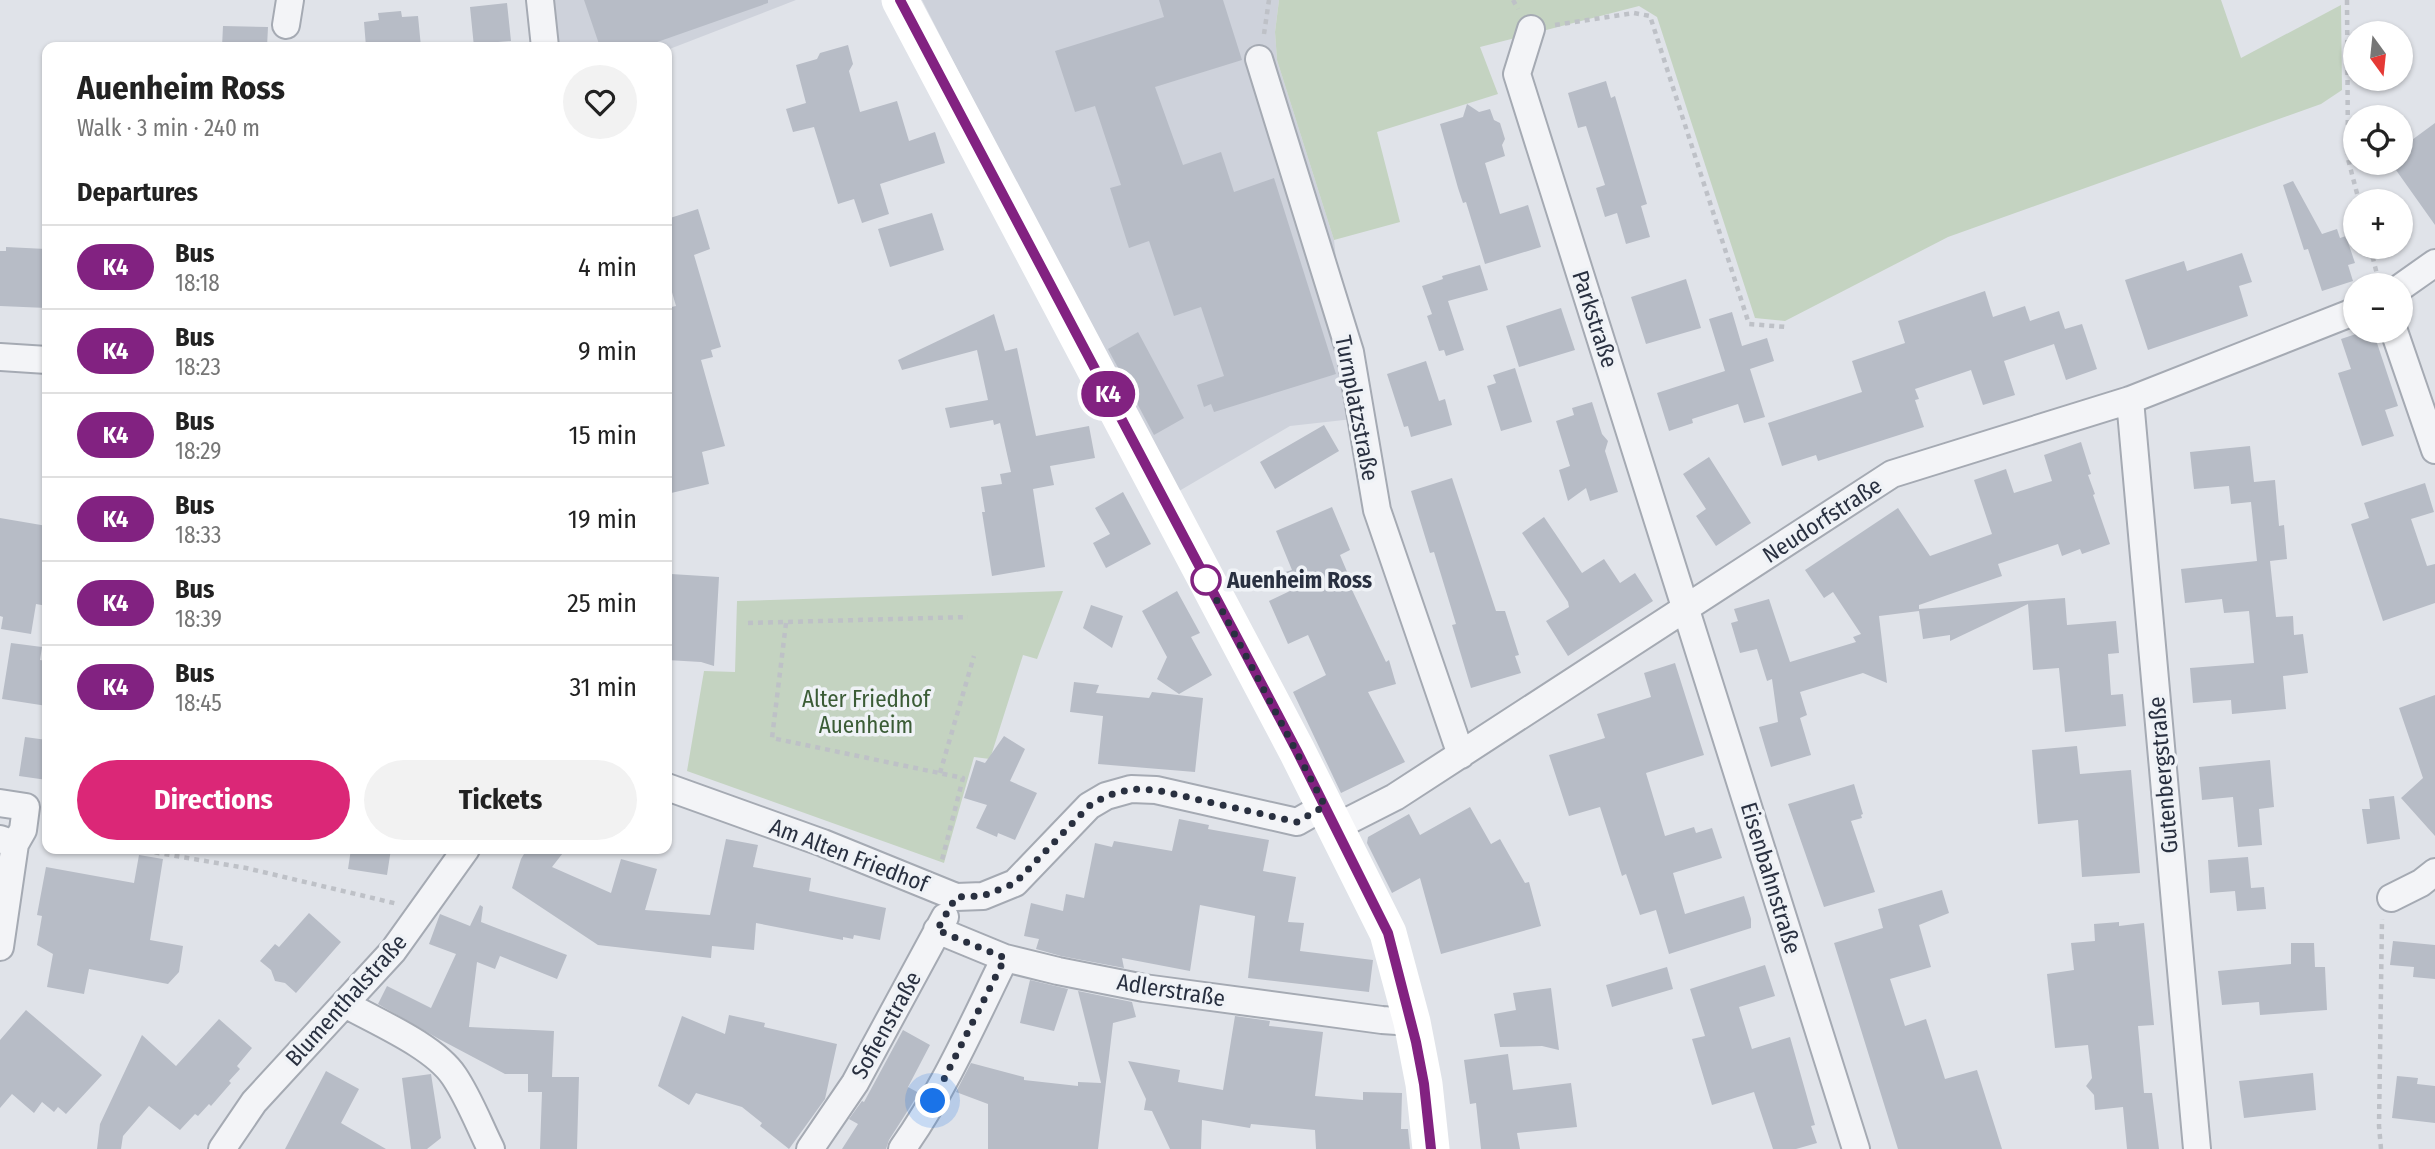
<!DOCTYPE html>
<html lang="en">
<head>
<meta charset="utf-8">
<style>
	:root { --surface:#fff; --page:#f2f2f2; --text:#222; --muted:#767676; --line:#e0e0e0; --accent:#db2777 }
	body { margin:0; font-family:"Fira Sans Condensed",sans-serif; background:var(--page); color:var(--text); height:100vh; display:flex; flex-direction:column; font-size:26px; white-space:nowrap }
	* { box-sizing:border-box; margin:0 }
	p { font-size:23px; color:var(--muted) }
	.icon { flex:none; width:38px; height:38px; fill:none; stroke:currentColor; stroke-width:2; stroke-linecap:round; stroke-linejoin:round }
	.map { position:relative; flex:1; overflow:hidden }
	.details { position:absolute; left:42px; top:42px; width:630px; height:812px; display:flex; flex-direction:column; background:var(--surface); border-radius:14px; box-shadow:0 2px 5px #0004 }
	.details>* { flex:none }
	.badge { padding:0 14px; border-radius:23px; font-size:24px; line-height:46px }
	.needle { width:46px; rotate:165deg }
	.tools { position:absolute; left:2343px; top:21px; display:grid; gap:14px }
	.tools a { display:grid; place-items:center; width:70px; height:70px; border-radius:50%; background:var(--surface); box-shadow:0 2px 5px #0004; font-size:35px }
	.you { position:absolute; width:35px; height:35px; margin:-18px; border:5px solid #fff; border-radius:50%; background:#1a73e8; box-shadow:0 0 0 10px #1a73e833 }
	.map>.badge { position:absolute; translate:-50% -50%; box-shadow:0 0 0 4px #fff }
	h2 { padding:0 35px; font-size:26px; line-height:63px }
	.round { display:grid; place-items:center; flex:none; width:74px; height:74px; border-radius:37px; background:var(--page) }
	.head { display:flex; align-items:center; justify-content:space-between; height:119px; padding:0 35px }
	h1 { font-size:33px; font-weight:700; line-height:52px }
	.primary-button { display:flex; gap:14px; margin-top:auto; padding:14px 35px }
	.primary-button a { flex:1; height:80px; border-radius:42px; background:var(--accent); color:#fff; font-size:28px; font-weight:700; line-height:80px; text-align:center }
	.primary-button a+a { background:var(--page); color:var(--text) }
	ul { padding:0; list-style:none }
	li { display:flex; align-items:center; gap:21px; height:84px; padding:0 35px; border-top:2px solid var(--line) }
	li div { flex:1 }
	li b { display:block; font-size:26px }
	li em { font-style:normal }
	li .badge { min-width:77px; font-weight:700; text-align:center }
	.map>svg:first-child { display:block }
	.built { fill:#ced2db }
	.green { fill:#c4d3c1 }
	.building { fill:#b7bcc6 }
	.lines { fill:none; stroke-linecap:round; stroke-linejoin:round }
	.street-casing { stroke:#a5aab3; stroke-width:30 }
	.path { stroke:#bec1c7; stroke-width:4.5; stroke-dasharray:5 5; stroke-linecap:butt }
	.street { stroke:#f3f4f7; stroke-width:26 }
	.secondary { stroke:#fff; stroke-width:37 }
	.line-casing { stroke:#fff; stroke-width:16 }
	.line { stroke:#822281; stroke-width:10 }
	.walk { stroke:#293040; stroke-width:7; stroke-dasharray:0 12.6 }
	.stop-dot { fill:#fff; stroke:#822281; stroke-width:3.5 }
	.labels { text-anchor:middle; dominant-baseline:central; stroke-width:7; stroke-linejoin:round; paint-order:stroke }
	.street-label { font-size:23px; fill:#293040; stroke:#eff2f6 }
	.stop-label { font-size:23px; font-weight:bold; fill:#293040; stroke:#eff2f6; text-anchor:start }
	.park-label { font-size:23px; fill:#3b5c36; stroke:#eff2f6 }
</style>
</head>
<body>
<div class="map">
<svg width="2435" height="1149" viewBox="0 0 2435 1149">
	<rect width="100%" height="100%" fill="#e0e3e9"/>
	<!-- built -->
	<path class="built" d="M550,0H796L667,50V47H560Z
		M922,0H1279L1275,32L1277,60L1334,240L1353,419L1290,426L1174,494Z"/>
	<!-- green -->
	<path class="green" d="M1279,0H2221L2241,58L2341,5L2342,90L2321,104L1948,237L1785,321L1755,318L1657,17L1639,6L1480,47L1498,94L1377,132L1400,222L1334,240L1277,60L1275,32Z
		M1063,591L1037,659L1023,655L990,759L974,757L944,863L687,771L704,671L735,672L737,601Z"/>
	<!-- building -->
	<path class="building" d="M584,0H768V3L643,47H600Z
		M1159,0H1223L1242,60L1155,87L1183,165L1221,152L1234,192L1274,178L1336,374L1214,412L1211,404L1204,407L1197,385L1224,376L1201,307L1174,316L1149,241L1129,248L1110,188L1121,185L1095,106L1075,112L1055,51L1164,17Z
		M507,3L511,41L498,42L499,47H474L470,7Z
		M401,11L402,17L418,16L421,47H366L364,22L379,20L378,13Z
		M223,26L268,27L267,47H222Z
		M848,45L853,64L849,71L860,112L897,101L909,141L935,132L945,163L880,184L889,214L862,223L854,199L838,204L814,127L793,132L786,109L806,103L796,65L817,59L820,53Z
		M1606,81L1611,98L1615,96L1647,204L1641,206L1650,237L1626,244L1617,213L1605,217L1596,188L1605,185L1586,126L1578,128L1568,93Z
		M1467,104L1479,112L1490,109L1494,120L1500,123L1505,139L1502,145L1505,156L1485,163L1500,214L1528,205L1541,247L1485,264L1466,202L1463,203L1458,188L1440,124L1463,117Z
		M2435,123V225L2391,163H2401V148Z
		M2293,181L2322,234L2337,229L2340,238L2346,236L2355,263L2348,265L2353,281L2322,291L2308,249L2304,250L2283,185Z
		M698,209L710,249L694,255L721,347L711,350L713,357L701,360L725,446L702,452L709,484L667,494V308L676,306L667,275V219Z
		M932,213L944,250L890,267L878,229Z
		M6,247L46,249L47,308L0,306V251H6Z
		M2242,253L2252,282L2239,286L2248,316L2148,350L2125,280L2184,261L2187,271Z
		M1480,265L1488,290L1448,301L1464,350L1446,356L1444,350L1439,351L1427,316L1432,314L1422,286L1443,279L1442,276Z
		M1686,279L1701,328L1646,344L1631,297Z
		M1985,291L1993,317L2025,306L2030,321L2059,311L2065,329L2082,324L2097,369L2066,380L2054,344L2004,361L2015,395L1983,405L1971,370L1915,389L1919,399L1915,400L1924,427L1818,461L1816,455L1782,466L1768,423L1862,392L1852,361L1905,343L1898,321Z
		M1561,308L1575,350L1519,367L1506,326Z
		M1732,312L1742,346L1767,338L1774,361L1750,369L1765,417L1744,423L1738,404L1692,419L1693,423L1669,431L1657,393L1725,371L1709,319Z
		M994,314L1005,351L1017,348L1036,436L1089,426L1095,458L1050,466L1054,485L1033,489L1045,567L992,576L982,512H985L981,487L1002,484L1000,474L1011,472L1000,423L994,425L993,420L950,428L945,408L988,400L977,350L902,370L898,360Z
		M2365,331H2373L2398,406L2385,410L2394,436L2362,446L2338,373L2351,369L2341,339Z
		M1138,332L1184,418L1154,435L1108,349Z
		M1426,361L1439,401L1445,399L1452,425L1411,437L1408,426L1404,427L1387,374Z
		M1515,368L1532,422L1501,431L1487,386L1496,383L1493,375Z
		M1592,402L1602,434L1608,441L1605,451L1618,492L1590,501L1586,488L1568,501L1559,470L1570,466L1556,421L1574,415L1572,408Z
		M1324,425L1339,451L1275,489L1260,462Z
		M2081,442L2091,474L2088,475L2095,494L2093,495L2110,544L2082,554L2080,549L2062,556L2058,544L1998,564L2002,576L1919,605V609L2065,598L2067,625L2116,621L2119,653L2108,654L2111,695L2123,694L2126,726L2065,732L2059,668L2033,670L2028,604L1950,641V635L1923,639L1919,611L1879,616L1887,683L1863,673L1800,692L1807,715L1800,718L1811,755L1771,767L1759,727L1778,722L1772,679L1767,681L1757,649L1740,653L1731,623L1738,621L1734,609L1769,599L1790,662L1856,642L1853,637L1861,634L1833,592L1824,598L1805,570L1898,508L1930,556L1992,534L1974,480L2006,469L2014,493L2052,481L2044,455Z
		M2250,446L2254,482L2275,480L2279,526L2284,525L2287,559L2270,561L2276,617L2293,616L2294,635L2303,634L2308,673L2283,676L2286,709L2232,714L2231,700L2193,703L2190,668L2254,663L2249,611L2224,613L2222,599L2185,603L2181,569L2257,561L2251,502L2231,504L2229,486L2194,489L2190,452Z
		M1709,457L1751,523L1716,546L1696,516L1706,509L1683,474Z
		M1452,478L1496,611H1505L1519,655L1515,656L1521,673L1471,688L1452,625L1456,624L1442,578L1434,552L1430,553L1411,491Z
		M2425,483L2434,512L2411,519L2427,566L2435,564V603L2383,621L2351,524L2369,518L2364,503Z
		M1123,492L1151,544L1106,568L1093,543L1110,534L1095,508Z
		M1332,507L1350,550L1340,555L1348,574L1345,575L1386,662L1389,660L1396,684L1368,692L1405,762L1341,793L1293,692L1326,675L1308,635L1288,644L1269,601L1290,591L1282,573L1292,570L1276,531Z
		M1544,517L1582,573L1604,559L1620,583L1635,573L1653,601L1568,656L1546,621L1569,607L1568,602L1522,533Z
		M0,518L47,526V606L36,604L31,634L1,629L3,617L0,616Z
		M671,574L719,577L714,666L701,662L667,660V616L670,617Z
		M1177,591L1200,633L1191,637L1212,675L1179,694L1157,679L1167,657L1142,611Z
		M1091,605L1123,616L1112,648L1083,628Z
		M11,643L42,647L40,660L47,661V706L2,699Z
		M1675,663L1704,755L1646,773L1665,836L1694,827L1696,833L1712,828L1722,858L1673,873L1685,914L1744,896L1751,919V928L1669,954L1656,910L1640,915L1626,874L1622,876L1600,807L1569,816L1549,755L1605,738L1597,714L1651,697L1644,673Z
		M1074,682L1099,685L1096,693L1149,698L1152,692L1203,698L1195,772L1098,764L1103,716L1070,712Z
		M2435,695V836L2401,798L2423,778L2399,708Z
		M1004,736L1025,749L1010,781L1037,793L1015,840L998,833L997,837L976,828L987,805L964,798L976,760L985,763Z
		M25,737L47,740V780L19,776Z
		M2077,746L2080,774L2131,770L2140,873L2082,877L2078,820L2038,824L2032,750Z
		M2270,760L2274,807L2259,809L2262,845L2238,847L2233,797L2202,800L2199,767Z
		M1854,784L1863,814L1861,815L1862,818L1851,821L1875,892L1824,907L1788,804Z
		M2394,796L2400,839L2367,844L2362,809H2370L2369,799Z
		M1470,807L1491,844L1500,839L1525,883L1529,882L1541,926L1441,954L1420,878L1392,893L1367,843L1368,837L1409,814L1420,835Z
		M1179,819L1209,825L1208,829L1269,840L1263,871L1296,877L1288,922L1304,923L1300,951L1373,960L1369,992L1248,978L1255,916L1200,905L1190,971L1122,958L1124,968L1061,956L1036,949L1039,939L1024,936L1031,903L1063,911L1066,894L1084,898L1095,843L1112,847L1114,841L1172,851Z
		M726,839L758,845L753,867L811,878L809,891L886,908L880,940L854,935L853,939L843,937V940L756,923L754,950L712,946L711,958L598,945L512,888L521,859L527,849H566L552,867L611,893L621,859L657,869L645,910L710,915Z
		M351,849H391L387,875L348,869Z
		M139,855L163,859L150,940L183,946L179,972L168,984L89,969L84,994L47,987L53,954L37,945L42,916L37,915L46,867L134,883Z
		M2248,857L2251,888L2264,887L2266,909L2237,911L2235,891L2210,893L2208,860Z
		M1942,890L1949,913L1919,925L1931,967L1890,979L1905,1026L1926,1019L1945,1079L1977,1070L2002,1149H1898L1834,943L1883,928L1878,909Z
		M480,905L483,907L481,922L567,955L557,979L500,956L495,969L477,962L469,1027L554,1031L552,1077H579L577,1149H540L542,1092H528V1074H505L439,1039L378,1004L387,986L431,1008L456,954L429,944L440,914L470,926Z
		M309,913L341,942L296,993L285,983L275,981L271,970L260,961L275,944L279,947Z
		M2119,922V926L2144,923L2154,1025L2138,1026L2144,1093H2152L2159,1149H2127L2123,1107L2095,1110L2094,1095L2086,1086L2092,1078L2088,1045L2055,1048L2047,974L2074,970L2071,943L2095,941L2094,924Z
		M2393,941L2435,945V979L2413,977L2414,967L2390,965Z
		M2291,943H2314L2315,967H2325L2327,1010L2260,1015L2259,1002L2222,1005L2218,971L2291,964Z
		M1765,965L1775,996L1739,1007L1752,1049L1790,1037L1815,1125L1811,1126L1817,1143L1796,1149H1773L1754,1092L1712,1105L1692,1039L1705,1036L1690,989Z
		M1667,967L1673,989L1612,1007L1606,985Z
		M1030,980L1068,989L1054,1031L1020,1023Z
		M1551,988L1559,1050L1542,1046L1500,1047L1494,1014L1516,1010L1513,993Z
		M1078,991L1132,1002L1136,1017L1113,1023L1098,1149H988V1104L956,1092L971,1063L1024,1077V1080L1078,1086V1082L1101,1083Z
		M26,1010L102,1075L66,1114L58,1107L54,1112L42,1102L34,1113L12,1094L0,1108V1040Z
		M729,1015L765,1023L764,1027L837,1044L825,1099L789,1149L760,1126L762,1123L742,1107L696,1093L689,1105L658,1086L682,1016L725,1034Z
		M1235,1016L1270,1021L1269,1026L1323,1032L1315,1096L1363,1100V1092L1402,1093L1401,1129H1408L1410,1149H1316L1315,1130L1251,1124L1250,1128L1202,1120L1201,1149H1170L1152,1111L1144,1110L1146,1099L1128,1061L1180,1070L1178,1082L1223,1090Z
		M219,1019L252,1048L237,1066L240,1069L229,1081L231,1083L211,1106L209,1104L198,1116L195,1114L180,1130L149,1106L123,1136L121,1149H97L100,1124L142,1035L176,1066Z
		M903,1030L930,1045L908,1087L919,1093L889,1140L886,1149H842L858,1124L849,1119L862,1101L864,1102Z
		M1508,1054L1513,1090L1571,1083L1577,1127L1517,1133L1520,1149H1481L1476,1103L1470,1104L1464,1060Z
		M326,1071L359,1089L341,1123L386,1149H285Z
		M2313,1073L2316,1110L2244,1118L2239,1081Z
		M431,1074L441,1138L427,1149H411L402,1078Z
		M2397,1076L2418,1078L2417,1084L2435,1086V1123L2392,1118Z"/>
	<g class="lines">
		<!-- street casing -->
		<g class="street-casing">
			<path id="street" d="M540,0L545,47
				M286,25L290,0
				M1531,29L1517,74L1856,1149
				M1259,59L1350,352L1377,510L1461,755
				M2401,287L2435,263
				M2394,331L2435,450
				M0,357L47,360
				M2130,400L2197,1149
				M667,787L823,843L956,897L983,896L1015,883L1089,806L1106,796L1131,789L1156,790L1297,822L1325,806
				M0,803L26,807L23,830L15,844L0,839
				M1336,827L1395,797L1892,474L2130,400L2356,311
				M2391,898L2421,883L2435,872
				M937,930L1005,958L1058,971L1144,988L1382,1020L1412,1022
				M0,947L15,844
				M345,1004C377,1022 434,1046 454,1076C469,1098 479,1125 491,1149
				M222,1149L254,1102L393,951L466,849
				M810,1149L855,1083L945,917
				M902,1149C944,1090 973,1023 1005,958"/>
		</g>
		<!-- path -->
		<path class="path" d="M1513,0L1518,9
			M2347,0L2348,159L2359,201
			M1555,25L1634,13L1650,16L1749,324L1786,327
			M1264,34L1269,0
			M2370,247L2378,278
			M748,623L968,617
			M786,623L772,738L963,778L941,864
			M940,773L974,656
			M135,849L246,868L398,904
			M2381,1149L2379,1126L2382,919"/>
		<!-- street -->
		<use href="#street" class="street"/>
		<!-- secondary -->
		<path class="secondary" d="M900,0L1297,751L1388,933L1412,1022L1424,1084L1431,1149"/>
	</g>
	<g class="lines">
		<!-- line casing -->
		<g class="line-casing">
			<path id="line" d="M900,0L1297,751L1388,933L1416,1042L1424,1084L1431,1149"/>
		</g>
		<!-- line -->
		<use href="#line" class="line"/>
		<!-- walk -->
		<path class="walk" d="M933,1101L1005,958L937,930L956,897L983,896L1015,883L1089,806L1106,796L1131,789L1156,790L1297,822L1325,806L1206,580"/>
	</g>
	<!-- markers -->
	<circle class="stop-dot" cx="1206" cy="580" r="14"/>
	<g class="labels">
		<!-- street labels -->
		<g class="street-label">
			<text transform="translate(1595 319) rotate(72)">Parkstraße</text>
			<text transform="translate(1357 408) rotate(79)">Turnplatzstraße</text>
			<text transform="translate(1822 520) rotate(-33)">Neudorfstraße</text>
			<text transform="translate(2163 775) rotate(-95)">Gutenbergstraße</text>
			<text transform="translate(849 855) rotate(21)">Am Alten Friedhof</text>
			<text transform="translate(1771 878) rotate(73)">Eisenbahnstraße</text>
			<text transform="translate(1171 990) rotate(9)">Adlerstraße</text>
			<text transform="translate(346 1000) rotate(-48)">Blumenthalstraße</text>
			<text transform="translate(886 1025) rotate(-61)">Sofienstraße</text>
		</g>
		<!-- stop labels -->
		<g class="stop-label">
			<text x="1227" y="580">Auenheim Ross</text>
		</g>
		<!-- park labels -->
		<g class="park-label">
			<text x="866" y="699">Alter Friedhof<tspan x="866" dy="26">Auenheim</tspan></text>
		</g>
	</g>
</svg>
<div class="tools">
<a><svg class="needle" viewBox="-14 -14 28 28"><path d="M0-13l5 13h-10z" fill="#e53935"/><path d="M0 13l5-13h-10z" fill="#767676"/></svg></a>
<a><svg class="icon" aria-label="locate" viewBox="0 0 24 24"><circle cx="12" cy="12" r="6"/><path d="M12 2v4M12 18v4M2 12h4M18 12h4"/></svg></a>
<a>+</a>
<a>−</a>
</div>
<div class="you" style="left:933px;top:1101px"></div>
<b class="badge" style="left:1108px;top:394px;background:#822281;color:#fff">K4</b>
<section class="details">
<div class="head"><div><h1>Auenheim Ross</h1><p>Walk · 3 min · 240 m</p></div><a class="round"><svg class="icon" aria-label="heart" viewBox="0 0 24 24"><path d="M12 20l-8-8c-3-5 5-10 8-4 3-6 11-1 8 4z"/></svg></a></div>
<h2>Departures</h2>
<ul>
<li><span class="badge" style="background:#822281;color:#fff">K4</span><div><b>Bus</b><p>18:18</p></div><em>4 min</em></li>
<li><span class="badge" style="background:#822281;color:#fff">K4</span><div><b>Bus</b><p>18:23</p></div><em>9 min</em></li>
<li><span class="badge" style="background:#822281;color:#fff">K4</span><div><b>Bus</b><p>18:29</p></div><em>15 min</em></li>
<li><span class="badge" style="background:#822281;color:#fff">K4</span><div><b>Bus</b><p>18:33</p></div><em>19 min</em></li>
<li><span class="badge" style="background:#822281;color:#fff">K4</span><div><b>Bus</b><p>18:39</p></div><em>25 min</em></li>
<li><span class="badge" style="background:#822281;color:#fff">K4</span><div><b>Bus</b><p>18:45</p></div><em>31 min</em></li>
</ul>
<div class="primary-button"><a>Directions</a><a>Tickets</a></div>
</section>
</div>
</body>
</html>
